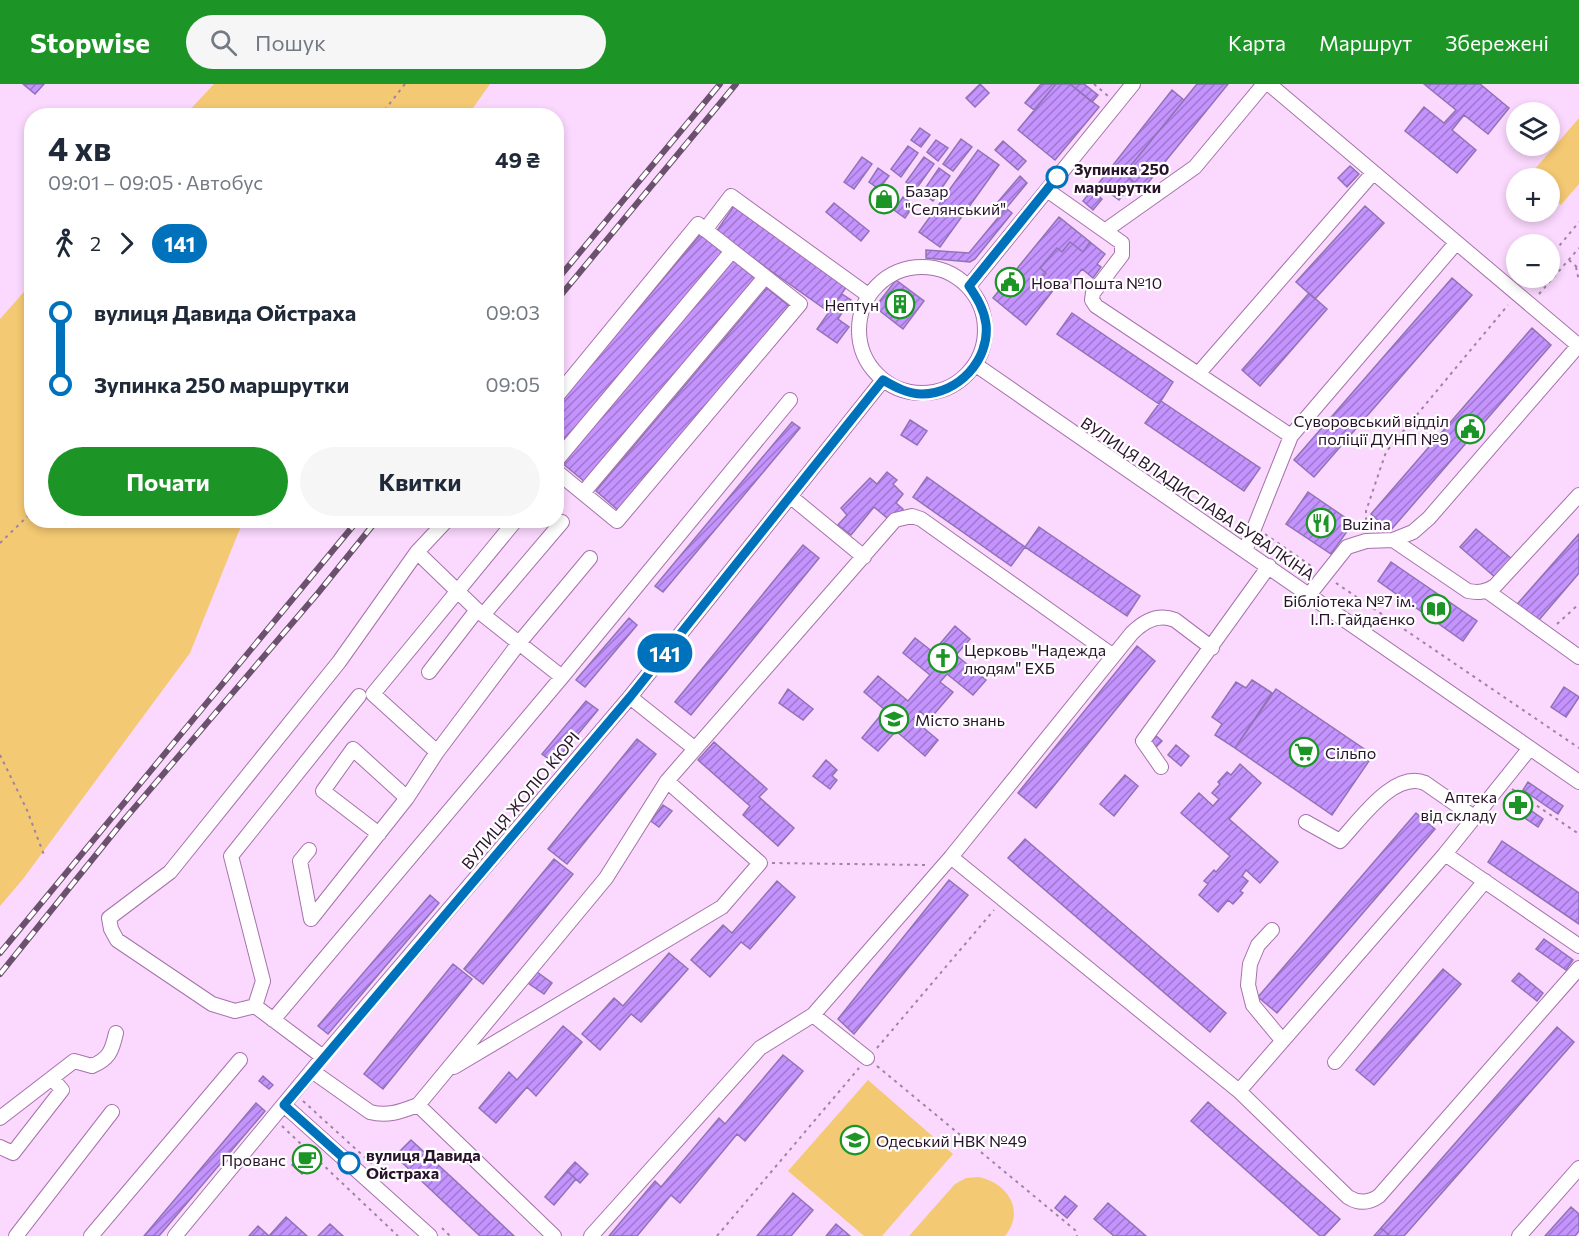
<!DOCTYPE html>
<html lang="uk">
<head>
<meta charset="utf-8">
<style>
	:root { --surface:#fff; --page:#f6f6f7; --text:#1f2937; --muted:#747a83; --accent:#1c9526 }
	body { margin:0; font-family:Commissioner,sans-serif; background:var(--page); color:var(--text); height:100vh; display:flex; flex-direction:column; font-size:22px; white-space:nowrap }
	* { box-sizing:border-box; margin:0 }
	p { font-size:20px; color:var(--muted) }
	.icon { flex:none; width:33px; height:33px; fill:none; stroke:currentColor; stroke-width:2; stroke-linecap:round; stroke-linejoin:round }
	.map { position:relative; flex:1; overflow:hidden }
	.sheet { position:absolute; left:24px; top:24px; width:540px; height:420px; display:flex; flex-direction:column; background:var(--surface); border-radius:24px; box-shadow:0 3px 9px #0003 }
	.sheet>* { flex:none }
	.badge { padding:0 12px; border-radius:20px; font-size:21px; line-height:39px }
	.buttons { position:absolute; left:1506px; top:18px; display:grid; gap:12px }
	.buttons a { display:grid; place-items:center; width:54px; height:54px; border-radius:50%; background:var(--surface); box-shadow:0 3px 9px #0003; font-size:30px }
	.map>.badge { position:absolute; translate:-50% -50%; box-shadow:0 0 0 3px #fff }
	.legs { display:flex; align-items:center; gap:9px; height:66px; padding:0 24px; font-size:20px }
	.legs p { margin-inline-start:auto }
	.headline { display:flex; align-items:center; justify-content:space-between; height:102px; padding:0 24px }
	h1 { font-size:33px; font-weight:700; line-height:45px }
	.cta { display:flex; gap:12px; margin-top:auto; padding:12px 24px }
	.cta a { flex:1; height:69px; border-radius:36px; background:var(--accent); color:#fff; font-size:24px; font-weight:700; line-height:69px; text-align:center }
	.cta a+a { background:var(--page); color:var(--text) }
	ul { padding:0 24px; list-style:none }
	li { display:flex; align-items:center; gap:21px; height:72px; font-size:22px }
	li i { display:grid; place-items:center; width:9px; height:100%; margin:0 8px; background:currentColor }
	li i::after { content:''; width:15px; height:15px; margin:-8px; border:4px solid; border-radius:50%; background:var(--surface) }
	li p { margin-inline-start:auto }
	li:first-child i { background:linear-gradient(#0000 50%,currentColor 0) }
	li:last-child i { background:linear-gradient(currentColor 50%,#0000 0) }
	header { display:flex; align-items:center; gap:36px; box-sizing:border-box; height:84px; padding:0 30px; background:var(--accent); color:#fff }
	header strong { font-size:28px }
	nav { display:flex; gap:33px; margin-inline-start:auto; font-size:21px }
	.search { width:420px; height:54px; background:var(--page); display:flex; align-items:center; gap:15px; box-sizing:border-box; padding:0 21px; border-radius:33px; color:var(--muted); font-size:22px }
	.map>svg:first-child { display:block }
	.grass { fill:#f4c973 }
	.building { fill:url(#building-hatch); stroke:#9073b5; stroke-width:1.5 }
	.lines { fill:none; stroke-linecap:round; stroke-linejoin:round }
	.minor-casing { stroke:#a672ab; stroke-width:16 }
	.path { stroke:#a083a2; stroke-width:2; stroke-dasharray:3 4.5; stroke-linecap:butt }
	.minor { stroke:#fff; stroke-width:14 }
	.rail-casing { stroke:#6b516d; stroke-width:6 }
	.rail { stroke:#fff; stroke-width:4; stroke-dasharray:11; stroke-linecap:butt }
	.line-1-casing { stroke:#fff; stroke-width:14 }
	.line-1 { stroke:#0072bc; stroke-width:9 }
	.stop-1-dot { fill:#fff; stroke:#0072bc; stroke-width:3 }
	.labels { text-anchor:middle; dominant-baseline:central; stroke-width:4.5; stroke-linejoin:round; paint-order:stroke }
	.stop-label { font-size:16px; font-weight:bold; fill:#28132a; stroke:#fff; text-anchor:start }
	.poi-label { font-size:16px; fill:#28132a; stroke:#fff; text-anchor:start }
	.street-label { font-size:16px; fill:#28132a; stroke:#fff }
</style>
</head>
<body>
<header>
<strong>Stopwise</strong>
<div class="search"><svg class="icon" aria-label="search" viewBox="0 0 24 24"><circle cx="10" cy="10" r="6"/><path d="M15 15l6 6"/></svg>Пошук</div>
<nav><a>Карта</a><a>Маршрут</a><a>Збережені</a></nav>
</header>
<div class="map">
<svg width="1579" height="1152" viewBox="0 0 1579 1152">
	<defs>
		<pattern id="building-hatch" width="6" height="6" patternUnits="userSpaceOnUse" patternTransform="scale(1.5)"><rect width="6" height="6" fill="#c493fe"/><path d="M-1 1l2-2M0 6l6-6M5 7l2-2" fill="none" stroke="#9f77ce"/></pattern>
	</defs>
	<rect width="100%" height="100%" fill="#fbd8fe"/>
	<!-- grass -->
	<path class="grass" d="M214,0H490L468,31H185Z
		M1579,34V100L1561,121L1550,111V94L1528,93Z
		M31,200L32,436L243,437L190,569L23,795L0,822V235Z
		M868,996L953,1070L882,1152H864L788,1087Z
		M979,1093C1007,1099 1026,1126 1005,1152H909L955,1100L966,1094Z"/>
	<!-- building -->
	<path class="building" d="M23,0H44L35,10Z
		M980,0L989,9L975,23L966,14Z
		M1041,0H1056L1034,26L1025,19Z
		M1056,0H1070L1099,23L1055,76L1018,46Z
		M1070,0H1084L1098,11L1092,18Z
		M1197,0H1228L1143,105L1124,90Z
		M1424,0H1480L1509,24L1488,50L1464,31L1452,46L1476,66L1457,89L1405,47L1424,23L1444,39L1456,26Z
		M1172,6L1184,16L1124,90L1133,98L1119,116L1098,100Z
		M920,44L930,51L921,63L911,56Z
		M961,55L972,63L953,87L943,80Z
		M936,56L948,64L938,77L927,68Z
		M1003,57L1026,77L1018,86L995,66Z
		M908,62L918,69L901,93L891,85Z
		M978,66L999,81L940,163L919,148Z
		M862,73L872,80L854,105L844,98Z
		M924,73L934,80L916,105L906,98Z
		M1350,82L1359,90L1347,103L1338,94Z
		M878,84L889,92L879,105L869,98Z
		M939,84L950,92L933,117L922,109Z
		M1020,92L1027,99L999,133L991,126Z
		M1092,106L1102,115L1093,126L1083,117Z
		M903,113L914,121L905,134L894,126Z
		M834,119L869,147L861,157L826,128Z
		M734,122L847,202L829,228L716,148Z
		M1365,122L1384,139L1315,215L1296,198Z
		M1006,124L1012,129L975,175L970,178L926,174V166L969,169Z
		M1059,133L1090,158L1083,168L1070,158L1062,168L1057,164L1040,184L1046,189L1038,198L1051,209L1026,241L993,214Z
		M701,150L723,169L556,367V322Z
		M1070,158L1083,168L1090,158L1105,170L1097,180L1101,183L1093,194L1082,185L1066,205L1059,199L1051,209L1038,198L1046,189L1040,184L1057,164L1062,168Z
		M733,176L755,194L585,398L562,379Z
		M1452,194L1472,211L1314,393L1294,376Z
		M896,196L924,217L903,245L875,223Z
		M767,204L789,222L618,426L596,407Z
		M1309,209L1327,225L1260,302L1242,286Z
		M842,210L851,216L845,224L836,218Z
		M836,218L845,224L838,235L849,243L837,259L817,245Z
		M1072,229L1173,298L1159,320L1057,250Z
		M1532,244L1551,261L1390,447L1371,430Z
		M1161,317L1260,384L1244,407L1145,339Z
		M910,336L927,347L917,361L901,351Z
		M792,338L800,344L663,508L655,502Z
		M887,388L897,396L893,400L903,410L896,419L903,425L892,438L874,423L851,451L838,441L847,431L841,424L870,394L877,400Z
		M927,393L1025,463L1011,482L913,413Z
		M1308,408L1353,439L1331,470L1286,440Z
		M1039,443L1140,512L1127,532L1025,463Z
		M1476,445L1512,475L1496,494L1460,463Z
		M1579,450V489L1533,543L1513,525Z
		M803,461L819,474L691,631L675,618Z
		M1391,478L1477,537L1463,557L1378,497Z
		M629,534L637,541L585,603L576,596Z
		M955,542L970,555L956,571L986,596L973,611L947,590L940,598L953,608L929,636L920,627L913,635L938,656L925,672L896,647L878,667L862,654L885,626L864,608L878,592L908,617L930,591L903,569L915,554L933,568Z
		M1137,562L1155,577L1036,724L1018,709Z
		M1252,596L1272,609L1235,664L1215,651L1222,640L1212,633L1236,598L1246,604Z
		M1564,603L1579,613L1566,633L1551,623Z
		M788,605L813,625L803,636L779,619Z
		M1276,605L1373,671L1332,731L1235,664Z
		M586,617L598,626L554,679L542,670Z
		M1155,651L1162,657L1154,665L1148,660Z
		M637,655L656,670L567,780L548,765Z
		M714,658L767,705L759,713L794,744L778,762L743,731L750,722L698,676Z
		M1176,661L1189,672L1181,682L1168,671Z
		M826,676L837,686L832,692L837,696L830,705L813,692Z
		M1240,680L1261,699L1229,735L1278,778L1260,799L1246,786L1242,792L1248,797L1240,807L1243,809L1233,820L1228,816L1218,828L1199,811L1208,800L1204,797L1214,786L1216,788L1230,772L1181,729L1199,709L1213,722L1219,715L1212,709L1220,700L1218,698L1227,688L1231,691Z
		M1125,691L1138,702L1114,732L1100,720Z
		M1528,698L1563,722L1558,730L1523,706Z
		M1516,716L1543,735L1538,743L1510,724Z
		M663,721L672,727L659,743L651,737Z
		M1416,729L1435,745L1277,929L1258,913Z
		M1025,755L1226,929L1210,948L1008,774Z
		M1502,757L1579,809V840L1488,778Z
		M554,775L573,790L483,900L464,885Z
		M949,796L968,811L854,950L838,935Z
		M777,797L795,813L750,865L741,858L710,893L691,876L723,841L732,849Z
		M430,811L439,819L328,950L318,942Z
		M1544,855L1573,876L1566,886L1536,865Z
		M669,869L688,885L641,938L631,930L600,966L582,950L614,914L623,922Z
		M453,880L472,895L383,1005L364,990Z
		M1443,885L1461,900L1374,1001L1356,986Z
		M537,888L552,899L544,910L528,899Z
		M1519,889L1543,909L1537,917L1512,897Z
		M563,942L582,958L536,1012L527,1003L496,1039L479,1024L509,988L517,996Z
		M1557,943L1574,958L1404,1152H1390L1381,1144Z
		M783,971L803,987L745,1057L737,1050L680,1119L671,1111L637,1152H609L655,1097L661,1103L719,1034L725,1040Z
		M263,992L273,1001L269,1005L259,997Z
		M1208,1018L1340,1135L1324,1152H1320L1191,1037Z
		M256,1019L265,1027L159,1152H144Z
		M411,1056L460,1101L514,1152H480L395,1072Z
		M305,1066L315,1075L302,1090L292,1081Z
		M575,1078L588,1090L580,1099L567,1087Z
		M567,1087L576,1095L554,1121L545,1113Z
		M793,1109L813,1126L791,1152H757Z
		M1065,1112L1077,1122L1067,1134L1055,1124Z
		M1108,1119L1146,1152H1114L1094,1135Z
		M1571,1123L1579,1130V1147L1575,1152H1545Z
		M286,1133L307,1152H249L258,1142L269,1152Z
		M330,1140L343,1152H318Z
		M836,1140L850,1152H826Z
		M1381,1144L1390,1152H1374Z"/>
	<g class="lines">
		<!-- minor casing -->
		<g class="minor-casing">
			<path id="minor" d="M1269,0L1579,262
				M1047,106L1122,159V171L1093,209L1092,216L1096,222L1291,352
				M705,146L731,112L868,211
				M1106,146L1195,83L1264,0
				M859 246a63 63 0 1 1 126 0a63 63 0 1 1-126 0Z
				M969,202L1133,0
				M976,281L1579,698
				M1198,290L1373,89
				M556,313L698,140L800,220L617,437L556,387
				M556,377L732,167
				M583,409L765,193
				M791,413L864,473
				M1393,456L1468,507C1479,509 1486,508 1495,502L1579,411
				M1245,467L1291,352L1456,159
				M417,468L477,526L562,593
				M1487,507L1579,573
				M1309,511L1347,463L1366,457L1393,456L1413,448L1429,434L1578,262
				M483,531L562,438
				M429,588L477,526
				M630,613L694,664
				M437,668L373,610L516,436
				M1161,683L1143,657L1269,482
				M1306,738L1340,757C1360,736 1394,686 1425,699L1474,733
				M379,750L323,707L353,665L407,714
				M309,766L300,777L311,835
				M1445,770L1579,862
				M951,773L1239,1007L1348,1113C1359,1120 1369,1119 1379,1112L1579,884
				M311,835L407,714L437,668L519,559L590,474
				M1272,846L1258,861L1250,880L1248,901L1253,921L1282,956
				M255,922L263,897L231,772L359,612
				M813,931L867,974
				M273,936L562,593L790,316
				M323,973L255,922L235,927L212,920L117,856L111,845L109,834L170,788L339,578L417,468L447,436
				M1335,978L1485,797
				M454,983L722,823L760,779L667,697
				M312,987L370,1028C388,1033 402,1027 418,1021L606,794L667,697L895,436L912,432L921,435L1112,571
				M1239,1007L1445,770L1530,664
				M284,1021L430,1152
				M418,1021L554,1152
				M0,1034L74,977L92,982C109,975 112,967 116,949
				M0,1063L13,1069L62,1006L52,994
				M16,1152L112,1028
				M91,1152L240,976
				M175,1152L323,973L630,613L883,296
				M591,1152L760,964L813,931L951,773L1132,549C1144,537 1158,529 1175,536L1212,564
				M1519,1152L1579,1084"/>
		</g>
		<!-- path -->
		<path class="path" d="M1094,0L1108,12
			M380,32L405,0
			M1550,173L1579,138
			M1569,176L1579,185
			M1576,183L1579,197
			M1525,200L1531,194
			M1539,210L1579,164
			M1366,444V427L1386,368L1508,221
			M1265,450L1314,484
			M0,459L32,428
			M1336,499L1579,664
			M1557,540L1579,520
			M0,671L27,726L44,771
			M1512,705L1579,750
			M772,779L925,781
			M877,964L994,826
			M877,982L1075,1146L1077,1152
			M303,1017L381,1088
			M282,1042L398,1152
			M442,1144L450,1152
			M717,1152L859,984"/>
		<!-- minor -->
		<use href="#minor" class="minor"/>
		<!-- rail casing -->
		<g class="rail-casing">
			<path id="rail" d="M556,197L720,0
				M556,217L736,0
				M0,869L358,436
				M0,890L124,736L318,509L377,436"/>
		</g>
		<!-- rail -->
		<use href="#rail" class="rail"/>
	</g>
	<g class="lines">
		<!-- line-1 casing -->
		<g class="line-1-casing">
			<path id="line-1" d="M349,1079L284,1021L630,613L883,296C895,303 908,310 922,310C958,310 990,276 986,240C984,225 977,214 969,202L1057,93"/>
		</g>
		<!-- line-1 -->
		<use href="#line-1" class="line-1"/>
	</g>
	<!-- icons -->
	<defs>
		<g id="shop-ring" transform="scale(1.5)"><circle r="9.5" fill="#fff" stroke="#1c9526" stroke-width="1.5"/><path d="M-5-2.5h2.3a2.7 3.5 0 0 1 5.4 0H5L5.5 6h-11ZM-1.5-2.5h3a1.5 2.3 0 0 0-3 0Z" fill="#1c9526"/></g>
		<g id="civic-ring" transform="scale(1.5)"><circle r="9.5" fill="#fff" stroke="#1c9526" stroke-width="1.5"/><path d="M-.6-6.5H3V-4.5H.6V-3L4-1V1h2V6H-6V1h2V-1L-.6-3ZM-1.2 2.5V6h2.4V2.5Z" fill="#1c9526"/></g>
		<g id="building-ring" transform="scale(1.5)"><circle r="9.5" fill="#fff" stroke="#1c9526" stroke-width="1.5"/><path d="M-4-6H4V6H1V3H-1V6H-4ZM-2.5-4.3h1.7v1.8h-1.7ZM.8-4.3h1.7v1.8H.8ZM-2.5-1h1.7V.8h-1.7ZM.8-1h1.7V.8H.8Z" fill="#1c9526"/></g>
		<g id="restaurant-ring" transform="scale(1.5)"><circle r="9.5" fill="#fff" stroke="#1c9526" stroke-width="1.5"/><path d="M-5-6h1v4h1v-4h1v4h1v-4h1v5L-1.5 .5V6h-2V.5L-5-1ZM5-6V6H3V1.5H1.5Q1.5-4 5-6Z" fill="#1c9526"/></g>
		<g id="library-ring" transform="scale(1.5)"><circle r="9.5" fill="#fff" stroke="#1c9526" stroke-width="1.5"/><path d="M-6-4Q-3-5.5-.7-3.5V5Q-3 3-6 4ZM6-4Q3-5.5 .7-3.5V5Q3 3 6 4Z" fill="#1c9526"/></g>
		<g id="church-ring" transform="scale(1.5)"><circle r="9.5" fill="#fff" stroke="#1c9526" stroke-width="1.5"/><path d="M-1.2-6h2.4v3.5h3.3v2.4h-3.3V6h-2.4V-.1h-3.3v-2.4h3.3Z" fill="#1c9526"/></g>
		<g id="school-ring" transform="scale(1.5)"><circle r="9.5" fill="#fff" stroke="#1c9526" stroke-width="1.5"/><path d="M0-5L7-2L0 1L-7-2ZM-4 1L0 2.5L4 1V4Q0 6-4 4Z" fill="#1c9526"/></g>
		<g id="supermarket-ring" transform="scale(1.5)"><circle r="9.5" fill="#fff" stroke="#1c9526" stroke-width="1.5"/><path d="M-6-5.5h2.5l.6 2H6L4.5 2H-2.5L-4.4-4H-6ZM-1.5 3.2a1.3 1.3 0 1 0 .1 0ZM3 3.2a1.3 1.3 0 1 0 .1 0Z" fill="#1c9526"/></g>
		<g id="pharmacy-ring" transform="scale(1.5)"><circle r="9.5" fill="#fff" stroke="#1c9526" stroke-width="1.5"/><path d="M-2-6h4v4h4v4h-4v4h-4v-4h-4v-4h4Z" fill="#1c9526"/></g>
		<g id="cafe-ring" transform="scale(1.5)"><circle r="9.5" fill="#fff" stroke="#1c9526" stroke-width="1.5"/><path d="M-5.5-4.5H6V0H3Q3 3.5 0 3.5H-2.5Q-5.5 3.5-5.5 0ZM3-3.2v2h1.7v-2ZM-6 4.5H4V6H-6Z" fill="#1c9526"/></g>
	</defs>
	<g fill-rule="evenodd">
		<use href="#shop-ring" x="884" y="115"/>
		<use href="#civic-ring" x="1010" y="198"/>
		<use href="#building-ring" x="900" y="220"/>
		<use href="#civic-ring" x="1470" y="345"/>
		<use href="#restaurant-ring" x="1321" y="439"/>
		<use href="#library-ring" x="1436" y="525"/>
		<use href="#church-ring" x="943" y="574"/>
		<use href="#school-ring" x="894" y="635"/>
		<use href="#supermarket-ring" x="1304" y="668"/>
		<use href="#pharmacy-ring" x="1518" y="721"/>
		<use href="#school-ring" x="855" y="1056"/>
		<use href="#cafe-ring" x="307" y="1075"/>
	</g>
	<!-- markers -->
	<g class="stop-1-dot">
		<circle cx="1057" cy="93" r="10"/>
		<circle cx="349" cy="1079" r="10"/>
	</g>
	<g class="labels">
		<!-- stop labels -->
		<g class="stop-label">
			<text x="1074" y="84">Зупинка 250<tspan x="1074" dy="18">маршрутки</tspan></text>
			<text x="366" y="1070">вулиця Давида<tspan x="366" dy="18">Ойстраха</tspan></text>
		</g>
		<!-- poi labels -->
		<g class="poi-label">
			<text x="905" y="106">Базар<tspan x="905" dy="18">"Селянський"</tspan></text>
			<text x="1031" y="198">Нова Пошта №10</text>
			<text x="879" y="220" text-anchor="end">Нептун</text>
			<text x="1449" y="336" text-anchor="end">Суворовський відділ<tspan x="1449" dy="18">поліції ДУНП №9</tspan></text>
			<text x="1342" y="439">Buzina</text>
			<text x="1415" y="516" text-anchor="end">Бібліотека №7 ім.<tspan x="1415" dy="18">І.П. Гайдаєнко</tspan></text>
			<text x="964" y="565">Церковь "Надежда<tspan x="964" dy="18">людям" ЕХБ</tspan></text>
			<text x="915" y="635">Місто знань</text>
			<text x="1325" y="668">Сільпо</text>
			<text x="1497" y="712" text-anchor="end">Аптека<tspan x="1497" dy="18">від складу</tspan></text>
			<text x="876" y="1056">Одеський НВК №49</text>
			<text x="286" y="1075" text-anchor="end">Прованс</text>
		</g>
		<!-- street labels -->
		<g class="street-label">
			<text transform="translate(1198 414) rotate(34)">ВУЛИЦЯ ВЛАДИСЛАВА БУВАЛКІНА</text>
			<text transform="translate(520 716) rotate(-50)">ВУЛИЦЯ ЖОЛІО КЮРІ</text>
		</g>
	</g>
</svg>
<div class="buttons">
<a><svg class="icon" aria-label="layers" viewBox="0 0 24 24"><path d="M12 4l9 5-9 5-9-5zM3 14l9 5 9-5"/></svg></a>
<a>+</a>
<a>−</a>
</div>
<b class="badge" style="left:665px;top:569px;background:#0072bc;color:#fff">141</b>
<section class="sheet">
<div class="headline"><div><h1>4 хв</h1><p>09:01 – 09:05 · Автобус</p></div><b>49 ₴</b></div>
<div class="legs"><svg class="icon" aria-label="walk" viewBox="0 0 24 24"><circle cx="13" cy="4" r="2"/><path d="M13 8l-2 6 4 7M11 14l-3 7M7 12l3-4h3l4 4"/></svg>2<svg class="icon" aria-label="forward" viewBox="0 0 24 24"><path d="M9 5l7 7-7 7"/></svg><b class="badge" style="background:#0072bc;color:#fff">141</b></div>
<ul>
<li><i style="color:#0072bc"></i><b>вулиця Давида Ойстраха</b><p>09:03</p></li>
<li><i style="color:#0072bc"></i><b>Зупинка 250 маршрутки</b><p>09:05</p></li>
</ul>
<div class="cta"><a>Почати</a><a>Квитки</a></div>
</section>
</div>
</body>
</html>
